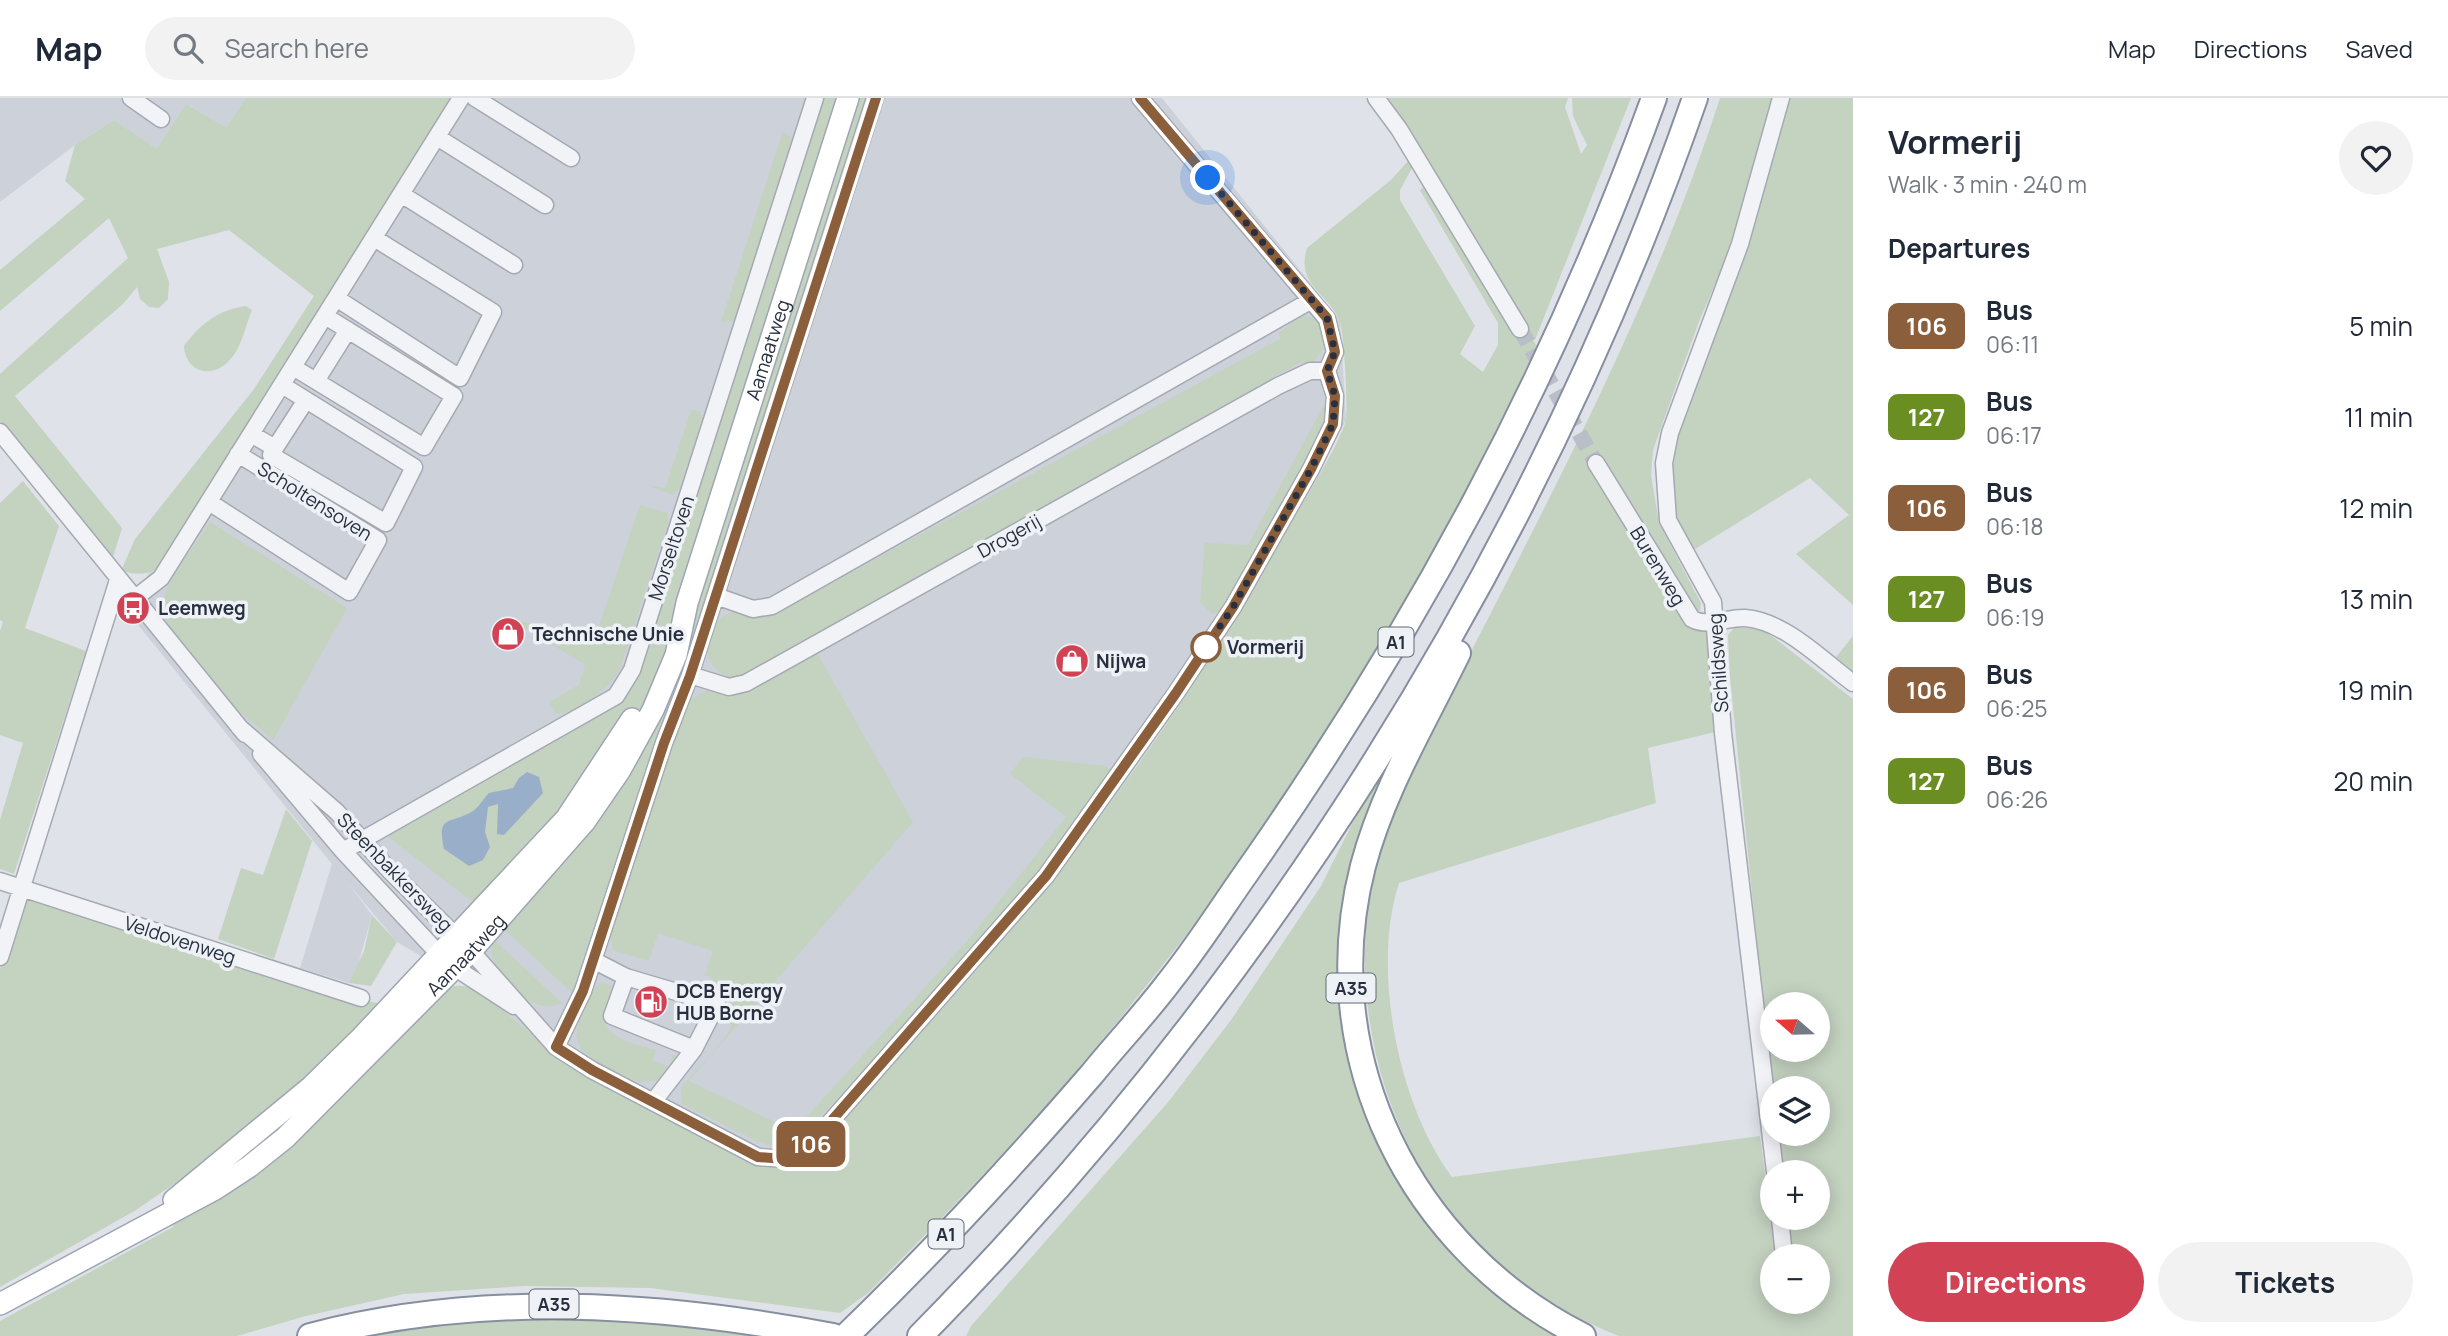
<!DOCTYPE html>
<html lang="en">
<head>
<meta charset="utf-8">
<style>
	:root { --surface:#fff; --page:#f2f2f3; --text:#1f2937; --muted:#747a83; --line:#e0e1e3; --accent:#d04254 }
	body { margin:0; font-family:Manrope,sans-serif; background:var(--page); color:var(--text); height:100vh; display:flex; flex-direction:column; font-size:26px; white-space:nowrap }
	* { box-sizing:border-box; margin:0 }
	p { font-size:23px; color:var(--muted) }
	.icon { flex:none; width:38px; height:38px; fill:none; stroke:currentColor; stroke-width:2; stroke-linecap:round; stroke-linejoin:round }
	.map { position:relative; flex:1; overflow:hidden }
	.panel { display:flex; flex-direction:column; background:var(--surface); width:595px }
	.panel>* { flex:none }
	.badge { padding:0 14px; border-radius:10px; font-size:24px; line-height:46px }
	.needle { width:46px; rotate:290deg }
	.tools { position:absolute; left:1760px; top:894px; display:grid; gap:14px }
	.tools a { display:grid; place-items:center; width:70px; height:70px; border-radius:50%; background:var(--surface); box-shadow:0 4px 18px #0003; font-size:35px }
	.you { position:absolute; width:35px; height:35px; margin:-18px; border:5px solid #fff; border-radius:50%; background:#1a73e8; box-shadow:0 0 0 10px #1a73e833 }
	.map>.badge { position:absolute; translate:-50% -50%; box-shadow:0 0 0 4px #fff }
	h2 { padding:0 35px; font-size:26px; line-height:63px }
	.round { display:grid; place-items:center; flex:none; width:74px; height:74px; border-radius:37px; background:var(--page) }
	.head { display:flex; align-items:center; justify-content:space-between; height:119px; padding:0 35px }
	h1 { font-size:33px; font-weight:700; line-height:52px }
	.action { display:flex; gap:14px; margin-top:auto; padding:14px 35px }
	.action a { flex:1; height:80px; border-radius:42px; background:var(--accent); color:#fff; font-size:28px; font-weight:700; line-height:80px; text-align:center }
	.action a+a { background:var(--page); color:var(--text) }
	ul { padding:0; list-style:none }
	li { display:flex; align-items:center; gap:21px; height:91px; padding:0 35px }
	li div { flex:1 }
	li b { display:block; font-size:26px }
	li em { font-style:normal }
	li .badge { min-width:77px; font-weight:700; text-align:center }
	header { display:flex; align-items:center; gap:42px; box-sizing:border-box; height:98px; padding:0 35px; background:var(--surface); border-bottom:2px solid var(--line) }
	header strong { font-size:33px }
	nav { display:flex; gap:38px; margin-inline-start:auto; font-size:24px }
	.search { width:490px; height:63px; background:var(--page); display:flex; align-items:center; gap:18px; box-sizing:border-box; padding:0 24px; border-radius:38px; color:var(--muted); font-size:26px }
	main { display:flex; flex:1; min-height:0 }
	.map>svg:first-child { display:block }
	.built { fill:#cdd1da }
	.green { fill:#c4d2c0; fill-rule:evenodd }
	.water { fill:#99afc9 }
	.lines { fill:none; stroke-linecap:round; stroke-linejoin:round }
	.minor-tunnel { stroke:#babec6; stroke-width:16; stroke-dasharray:16 8; stroke-linecap:butt }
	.minor-casing { stroke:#a4a9b2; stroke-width:19 }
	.major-casing { stroke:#9ea6b4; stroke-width:24 }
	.highway-casing { stroke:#868f9f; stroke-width:28 }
	.minor { stroke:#f2f3f7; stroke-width:16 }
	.major { stroke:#fff; stroke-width:21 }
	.highway { stroke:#fff; stroke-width:24 }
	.line-casing { stroke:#fff; stroke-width:16 }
	.line { stroke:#8b5e3c; stroke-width:10 }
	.walk { stroke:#283040; stroke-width:7; stroke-dasharray:0 12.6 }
	.stop-dot { fill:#fff; stroke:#8b5e3c; stroke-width:3.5 }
	.labels { text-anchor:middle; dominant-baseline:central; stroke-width:7; stroke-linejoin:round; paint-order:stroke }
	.shield { fill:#eef1f6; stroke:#636a77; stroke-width:2 }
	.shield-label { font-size:18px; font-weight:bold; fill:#283040 }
	.street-label { font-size:19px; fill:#283040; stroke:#eef1f6 }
	.poi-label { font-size:19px; font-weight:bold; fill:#283040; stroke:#eef1f6; text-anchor:start }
	.stop-label { font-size:19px; font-weight:bold; fill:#283040; stroke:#eef1f6; text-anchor:start }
</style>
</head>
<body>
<header>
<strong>Map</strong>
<div class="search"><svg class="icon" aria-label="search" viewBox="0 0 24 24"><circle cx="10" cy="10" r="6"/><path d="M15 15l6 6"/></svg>Search here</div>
<nav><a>Map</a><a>Directions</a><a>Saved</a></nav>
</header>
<main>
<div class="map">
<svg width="1853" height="1238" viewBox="0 0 1853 1238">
	<rect width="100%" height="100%" fill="#dfe2e8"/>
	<!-- built -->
	<path class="built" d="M0,0H246L226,29L186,6L158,52L114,22L75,47L0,104Z
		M444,0H1162L1340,222L1346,322L1277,450L1210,562L1114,700L1019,823L905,955L793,1067L781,1068L688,1028L572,969L477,891L397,844L347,784L372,817L356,874L349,885L300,870L332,766L126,512Z"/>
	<!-- green -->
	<path class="green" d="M246,0H452L163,466C150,478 138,477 121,473L135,441L254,291L314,198L229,132L157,151L169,184L168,201L159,210L149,209L140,201L137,189L123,206L15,298L122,430L112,462L0,323V276L128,160L109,120L0,213V172L85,101L65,83L75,47L114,22L157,51L186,6L226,29Z
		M823,0H869L671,611L654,648L572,895L487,815L383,735L617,605L631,592Z
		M1381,0H1568L1565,9L1581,56L1587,47L1573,18L1572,0H1631L1535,242L1530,237L1536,247C1410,538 1227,809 1014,1043C967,1095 917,1145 868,1195L840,1215L650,1190L525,1188L404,1196L306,1218L237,1238H0V1223L173,1129L187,1077L136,1112L0,1189V871L23,798L249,871L418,916C440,895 445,881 477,891L572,969L781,1068L793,1067L803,1060C990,870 1160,662 1289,428C1301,407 1343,341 1346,321C1348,308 1344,231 1339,221C1325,193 1296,186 1307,150L1391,82L1408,63L1412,70L1400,92V102L1475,228L1460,256L1483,274L1498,247V225L1420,92L1424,89L1515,233L1524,229L1437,77L1433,78Z
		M1720,0H1772L1734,142L1698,226L1653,352L1651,377L1659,425L1701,505L1700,514C1681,506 1619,387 1604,362L1593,368L1687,526L1702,530L1708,537L1715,634L1648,650L1656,705L1399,785C1371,871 1398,1007 1452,1079L1760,1038L1776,1158H1773V1204H1818V1158H1791L1786,1120H1818V1074H1781L1776,1036H1818V990H1773V1003L1730,579L1728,537L1735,529L1758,531L1769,536L1853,601V1238H1619C1440,1169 1346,991 1368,804C1373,762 1390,721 1406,682C1517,458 1643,239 1720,0ZM1773,906H1818V952H1773Z
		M1786,0H1853V507L1796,456L1849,417L1810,380L1692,453L1674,420L1670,360Z
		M783,33L793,41L734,223L721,224Z
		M246,208L252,212C246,226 242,247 233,258C216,282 186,277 184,248C200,226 218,212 246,208Z
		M1304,217L1318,222L1327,245L1313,265H1299L740,581C702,579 695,534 727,516C734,512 764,517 776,515L1280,241L1279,234Z
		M1328,300L1331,315L1312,353L1220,513L1212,516L1200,504L1205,445L1248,447Z
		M691,312L699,313L703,321L679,391L673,397L646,387L665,390Z
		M23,383L59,428L25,530L86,553L14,776L0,771V722L23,645L0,637V533L3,524L0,522V405Z
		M640,407L667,415L668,425L621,568C613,588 577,618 555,615L549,604L579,587L585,567L519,526L521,523L594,543Z
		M210,424L347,510L273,642C244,617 154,542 163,502C168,480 197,444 210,424Z
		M1853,538V580L1832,564Z
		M817,555L913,724L689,983L779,1026L799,1027L969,841L1066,719L1010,676L1023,659L1105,668L1114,674L1067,740L1018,800L899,937L796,1044L772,1048L759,1044L682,1006L681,989C698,969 731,943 734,916C735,906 730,900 732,890L711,883L712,879L705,877L713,853L658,835L649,863L613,852L609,835L684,612L690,602L709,591L733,597L750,593Z
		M1420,612L1348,820L1386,1056L1564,1238H966L971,1228L1169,1003L1231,922L1321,788L1352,726Z
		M286,711L312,743L274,861L218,841L241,770L263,777Z
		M372,817L397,844L371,888L349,885L364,853Z
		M493,841L562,905C531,921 482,871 493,841Z
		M602,884L612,888C610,898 605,907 604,916C601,941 639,947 656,952L653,963L669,969L673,956L677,960L661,982L638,984L588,960L580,950L576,938L579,921L589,894Z
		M612,1222L670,1225L774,1238H371L455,1223Z"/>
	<!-- water -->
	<path class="water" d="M527,674L539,679L543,695L504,737L497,736L498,706L488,709L485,734L490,749L483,762L469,768L444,751C436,715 451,727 473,713C479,709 483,701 489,695L513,690L519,680Z"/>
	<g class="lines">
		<!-- minor-tunnel -->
		<path class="minor-tunnel" d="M1520,231L1596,365"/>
		<!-- minor casing -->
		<g class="minor-casing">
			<path id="minor" d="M131,0L161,21
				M475,0L571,60
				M1376,0L1399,31L1520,231
				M437,39L545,107
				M401,96L514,167
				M336,200L460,280L493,214L374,140
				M293,269L424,349L454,298L325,218
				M316,283L348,232
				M0,334L245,636
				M251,336L275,350L271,357L386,425L414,369L282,287
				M275,350L306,302
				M1596,365L1692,521C1709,530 1727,519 1745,520C1785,523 1823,563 1853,585
				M209,404L349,494L378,442L238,356
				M716,498L753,511L772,508L1310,203
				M134,501L161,480L461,0
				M690,577L729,589L746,585L1278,288L1310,273H1327
				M239,629L337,714L390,773L471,853L556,949L592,972L758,1059L785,1061L804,1054L1046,778L1176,595L1233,509L1311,371L1333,326L1335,298L1327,273L1335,254L1327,221L1140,0
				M261,656L343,753L438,855L454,869L514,908
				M343,753L616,598L632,572L815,0
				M0,783L361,900
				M0,859L118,482
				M593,862L626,879L717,906L694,951L653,1004
				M626,879L612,918L694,951
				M556,949L583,893L664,645L690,577L875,0
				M1775,1074L1723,635L1713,504L1668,422L1664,365L1670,335L1740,146L1781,0
				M1780,1120L1784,1158"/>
		</g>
		<!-- major casing -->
		<g class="major-casing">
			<g id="major">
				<path d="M174,1102L311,989L362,939L566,721L632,621"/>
				<path id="s1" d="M0,1206L215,1091L250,1068L285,1040L471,853L585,723L620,672L653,612L676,557L687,505L848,0"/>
			</g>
		</g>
		<!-- highway casing -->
		<g class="highway-casing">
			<path id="highway" d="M1458,555C1424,625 1383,692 1363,768C1314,958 1410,1151 1583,1238
				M310,1238C482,1193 660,1205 833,1238
				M846,1238C932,1155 1014,1066 1092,976C1117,945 1145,916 1169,884C1197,849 1221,811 1247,774C1417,531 1553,279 1654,0
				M920,1238C1264,889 1534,463 1695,0"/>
		</g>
		<!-- minor -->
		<use href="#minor" class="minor"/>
		<!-- major -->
		<use href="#major" class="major"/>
		<!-- highway -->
		<use href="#highway" class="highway"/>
	</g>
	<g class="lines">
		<!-- line casing -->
		<g class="line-casing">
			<path id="line" d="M876,0L690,578L664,645L583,893L556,949L592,972L758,1059L785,1061L804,1054L1046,778L1176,595L1233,509L1311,371L1333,326L1335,298L1327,273L1335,254L1327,220L1140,0"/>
		</g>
		<!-- line -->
		<use href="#line" class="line"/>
		<!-- walk -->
		<path class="walk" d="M1206,549L1233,509L1311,371L1333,326L1335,298L1327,273L1335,254L1327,220L1208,80"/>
	</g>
	<!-- icons -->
	<defs>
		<g id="bus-disc" transform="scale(1.75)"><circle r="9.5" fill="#d04254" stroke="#eef1f6"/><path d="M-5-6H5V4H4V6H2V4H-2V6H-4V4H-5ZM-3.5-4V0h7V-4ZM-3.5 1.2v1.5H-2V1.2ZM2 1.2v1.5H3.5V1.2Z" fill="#fff"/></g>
		<g id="shop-disc" transform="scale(1.75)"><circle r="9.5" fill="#d04254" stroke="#eef1f6"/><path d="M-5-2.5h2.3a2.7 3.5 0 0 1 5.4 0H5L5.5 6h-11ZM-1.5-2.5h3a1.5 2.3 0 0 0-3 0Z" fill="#fff"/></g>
		<g id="fuel-disc" transform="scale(1.75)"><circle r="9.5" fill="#d04254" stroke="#eef1f6"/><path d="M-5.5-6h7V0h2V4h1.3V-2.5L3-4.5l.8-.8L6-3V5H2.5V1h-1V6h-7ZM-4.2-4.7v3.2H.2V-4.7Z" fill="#fff"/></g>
	</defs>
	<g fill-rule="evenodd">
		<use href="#bus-disc" x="133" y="510"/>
		<use href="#shop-disc" x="508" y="536"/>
		<use href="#shop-disc" x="1072" y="563"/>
		<use href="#fuel-disc" x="651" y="904"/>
	</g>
	<!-- markers -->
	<circle class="stop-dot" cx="1206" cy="549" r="14"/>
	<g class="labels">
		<!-- shield labels -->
		<g class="shield">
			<rect x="1378.5" y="529.5" width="35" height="29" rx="5"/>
			<rect x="1326.5" y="875.5" width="49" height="29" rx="5"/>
			<rect x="928.5" y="1121.5" width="35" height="29" rx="5"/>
			<rect x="529.5" y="1191.5" width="49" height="29" rx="5"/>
		</g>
		<g class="shield-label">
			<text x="1396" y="544">A1</text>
			<text x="1351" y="890">A35</text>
			<text x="946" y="1136">A1</text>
			<text x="554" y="1206">A35</text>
		</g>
		<!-- street labels -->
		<g class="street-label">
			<text stroke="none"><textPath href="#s1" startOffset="1276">Aamaatweg</textPath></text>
			<text transform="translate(315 403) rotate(32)">Scholtensoven</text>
			<text transform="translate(1009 438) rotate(-29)">Drogerij</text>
			<text transform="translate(671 450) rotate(-72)">Morseltoven</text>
			<text transform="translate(1658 468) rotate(59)">Burenweg</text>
			<text transform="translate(1718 565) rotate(-94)">Schildsweg</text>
			<text transform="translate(395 774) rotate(46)">Steenbakkersweg</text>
			<text transform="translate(180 842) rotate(18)">Veldovenweg</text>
			<text stroke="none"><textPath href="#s1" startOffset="588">Aamaatweg</textPath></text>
		</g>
		<!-- poi labels -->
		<g class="poi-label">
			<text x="158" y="510">Leemweg</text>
			<text x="532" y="536">Technische Unie</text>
			<text x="1096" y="563">Nijwa</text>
			<text x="676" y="893">DCB Energy<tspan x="676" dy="22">HUB Borne</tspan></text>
		</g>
		<!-- stop labels -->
		<g class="stop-label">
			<text x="1227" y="549">Vormerij</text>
		</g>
	</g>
</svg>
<div class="tools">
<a><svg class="needle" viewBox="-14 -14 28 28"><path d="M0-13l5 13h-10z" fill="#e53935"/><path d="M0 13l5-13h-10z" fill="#747a83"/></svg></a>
<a><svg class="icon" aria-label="layers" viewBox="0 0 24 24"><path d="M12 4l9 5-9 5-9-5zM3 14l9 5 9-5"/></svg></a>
<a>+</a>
<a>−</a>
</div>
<div class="you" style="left:1208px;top:80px"></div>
<b class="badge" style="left:811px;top:1046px;background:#8b5e3c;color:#fff">106</b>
</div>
<section class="panel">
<div class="head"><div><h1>Vormerij</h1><p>Walk · 3 min · 240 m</p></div><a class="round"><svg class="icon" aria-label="heart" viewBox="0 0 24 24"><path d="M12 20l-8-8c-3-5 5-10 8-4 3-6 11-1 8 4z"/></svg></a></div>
<h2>Departures</h2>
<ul>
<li><span class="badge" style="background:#8b5e3c;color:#fff">106</span><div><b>Bus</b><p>06:11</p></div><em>5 min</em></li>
<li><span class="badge" style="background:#6b8e23;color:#fff">127</span><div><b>Bus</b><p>06:17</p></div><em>11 min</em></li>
<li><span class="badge" style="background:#8b5e3c;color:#fff">106</span><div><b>Bus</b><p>06:18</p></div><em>12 min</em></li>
<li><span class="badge" style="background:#6b8e23;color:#fff">127</span><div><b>Bus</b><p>06:19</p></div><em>13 min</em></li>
<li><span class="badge" style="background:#8b5e3c;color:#fff">106</span><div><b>Bus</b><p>06:25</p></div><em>19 min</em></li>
<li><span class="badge" style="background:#6b8e23;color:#fff">127</span><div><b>Bus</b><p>06:26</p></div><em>20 min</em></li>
</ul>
<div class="action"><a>Directions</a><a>Tickets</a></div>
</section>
</main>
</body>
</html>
